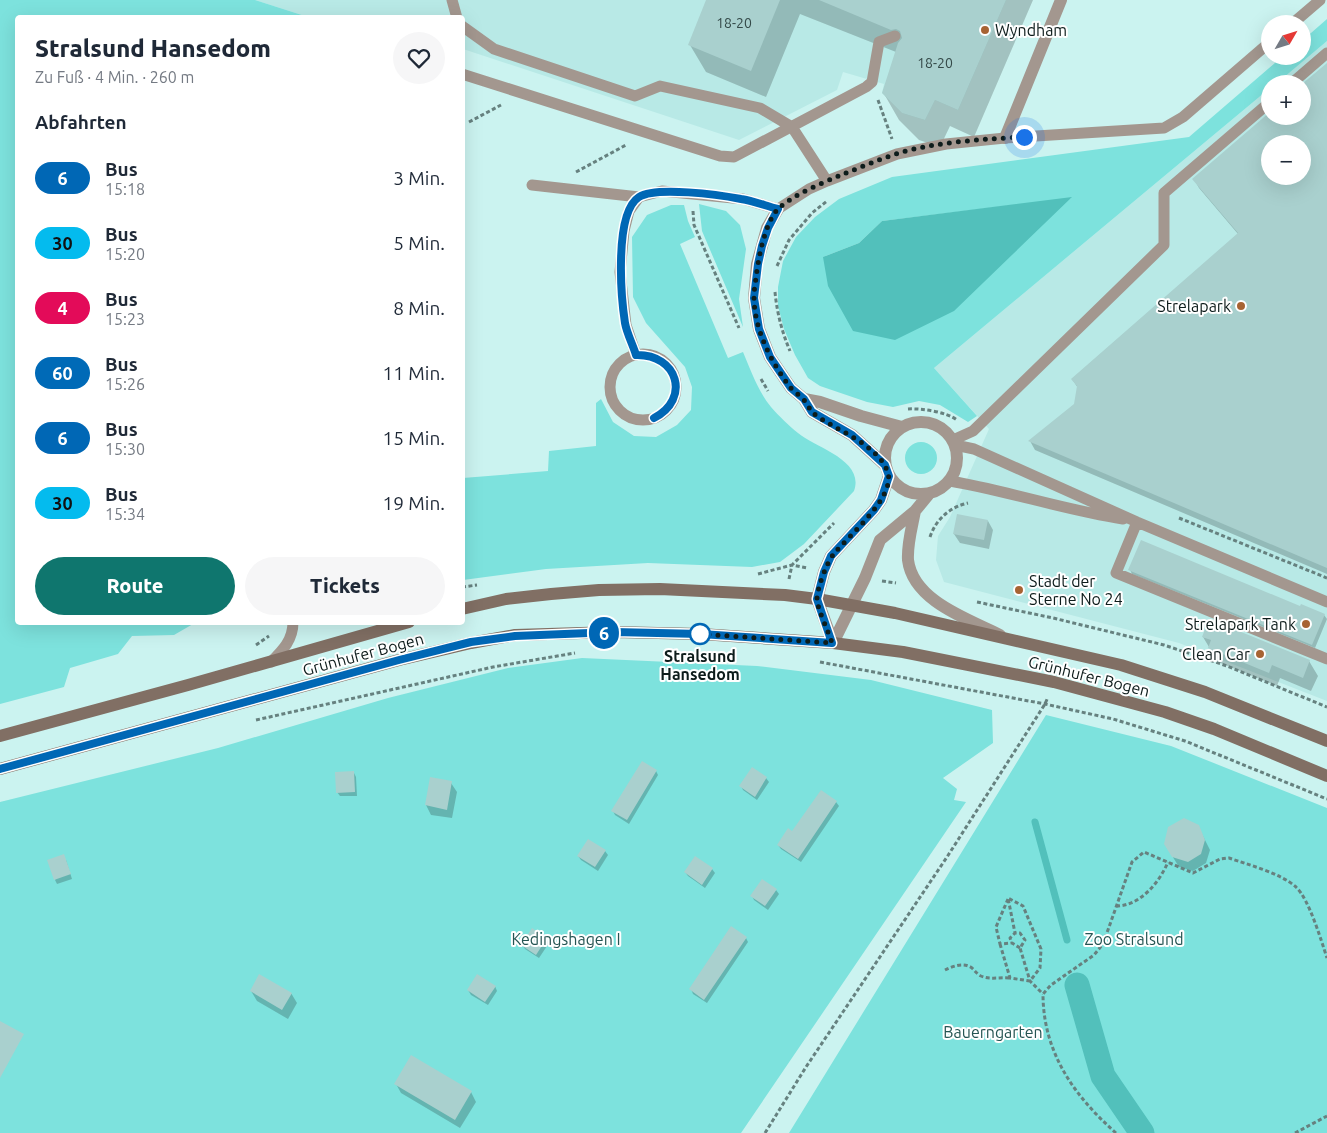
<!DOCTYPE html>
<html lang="de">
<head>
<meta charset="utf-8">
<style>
	:root { --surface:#fff; --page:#f6f6f7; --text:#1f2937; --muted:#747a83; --accent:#0f766e }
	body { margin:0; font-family:Ubuntu,sans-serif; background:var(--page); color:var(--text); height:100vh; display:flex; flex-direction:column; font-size:19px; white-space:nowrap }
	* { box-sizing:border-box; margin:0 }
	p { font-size:16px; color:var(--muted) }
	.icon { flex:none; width:28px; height:28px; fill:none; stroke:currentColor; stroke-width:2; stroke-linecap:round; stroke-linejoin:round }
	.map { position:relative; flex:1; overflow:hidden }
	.sheet { position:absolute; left:15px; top:15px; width:450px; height:610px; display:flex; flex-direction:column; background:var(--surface); border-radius:5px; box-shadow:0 5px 20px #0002 }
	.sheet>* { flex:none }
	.badge { padding:0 10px; border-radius:16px; font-size:18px; line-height:32px }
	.needle { width:32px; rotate:51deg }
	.tools { position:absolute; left:1261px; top:15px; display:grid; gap:10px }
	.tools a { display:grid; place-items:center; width:50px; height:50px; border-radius:50%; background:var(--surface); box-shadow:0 5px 20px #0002; font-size:25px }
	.you { position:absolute; width:25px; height:25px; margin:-12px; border:4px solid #fff; border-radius:50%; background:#1a73e8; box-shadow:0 0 0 8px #1a73e833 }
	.map>.badge { position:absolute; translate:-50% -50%; box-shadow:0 0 0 2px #fff }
	h2 { padding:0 20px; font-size:19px; line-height:45px }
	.round { display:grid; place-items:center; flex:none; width:52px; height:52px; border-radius:26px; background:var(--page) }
	.headline { display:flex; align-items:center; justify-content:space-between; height:85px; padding:0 20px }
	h1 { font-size:24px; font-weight:800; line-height:38px }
	.cta { display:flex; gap:10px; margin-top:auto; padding:10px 20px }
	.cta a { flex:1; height:58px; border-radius:30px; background:var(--accent); color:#fff; font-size:20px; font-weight:800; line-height:58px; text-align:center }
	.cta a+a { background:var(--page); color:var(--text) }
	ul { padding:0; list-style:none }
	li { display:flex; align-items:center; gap:15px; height:65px; padding:0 20px }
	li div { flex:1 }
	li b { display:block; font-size:19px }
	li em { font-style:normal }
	li .badge { min-width:55px; font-weight:700; text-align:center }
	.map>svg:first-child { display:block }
	.built { fill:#b8e9e6; fill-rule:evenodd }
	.green { fill:#7de2dd; fill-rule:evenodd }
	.water { fill:#52c0bb }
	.shadow { fill:#0003; fill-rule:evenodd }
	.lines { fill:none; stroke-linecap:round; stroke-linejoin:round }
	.stream { stroke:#52c0bb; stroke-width:7 }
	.canal { stroke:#52c0bb; stroke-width:25 }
	.building { fill:#a9d0ce; fill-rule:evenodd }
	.path { stroke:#66817f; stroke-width:3; stroke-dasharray:4 2.5; stroke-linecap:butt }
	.lane { stroke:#a3978f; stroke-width:11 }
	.street { stroke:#a3978f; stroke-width:12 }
	.secondary { stroke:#816f64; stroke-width:12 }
	.line-casing { stroke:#fff; stroke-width:11 }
	.line { stroke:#0067b5; stroke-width:8 }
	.walk { stroke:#0d1c1b; stroke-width:5; stroke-dasharray:0 9 }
	.poi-dot { fill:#a76333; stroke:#fff; stroke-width:2 }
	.stop-dot { fill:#fff; stroke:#0067b5; stroke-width:2.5 }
	.labels { text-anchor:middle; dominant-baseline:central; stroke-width:4; stroke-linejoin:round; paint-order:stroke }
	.number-label { font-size:14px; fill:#344948 }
	.poi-label { font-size:16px; fill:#0d1c1b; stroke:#fff; text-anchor:end }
	.street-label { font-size:16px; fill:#0d1c1b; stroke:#fff }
	.stop-label { font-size:16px; font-weight:bold; fill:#0d1c1b; stroke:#fff }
	.park-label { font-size:16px; fill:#255553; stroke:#fff }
</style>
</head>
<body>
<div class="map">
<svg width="1327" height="1133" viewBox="0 0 1327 1133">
	<rect width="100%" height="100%" fill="#cbf3f0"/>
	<!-- built -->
	<path class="built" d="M255,0H1006L958,110L935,100L925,120L902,113L882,93L884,84L843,72L837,90L739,140L463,49L462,18L308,17Z
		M1327,41V701L1179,643L944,582L936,560L938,536L950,517L989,429L934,368L1270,88V116H1302V84H1276ZM1270,144H1302V176H1270Z"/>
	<!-- green -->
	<path class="green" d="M0,0H255L308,17L18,18V622L193,623V624L174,635L132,636L118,654L70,668L64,687L0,704Z
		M1327,19V41L1276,84H1270V88L934,368L977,416L968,422L940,405L919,401L893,407L867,402L820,386L808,378L795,355L784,329L778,306V287L783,261L796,237L815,217L839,199L892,177L1189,137L1283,56H1302L1303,40ZM1071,198L823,257L859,243L882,221Z
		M699,204L726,211L740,225L746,249L739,299L743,327L702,231Z
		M671,205H684L688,221L695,237L680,244L728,358L743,352C751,371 758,391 771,407C779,416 789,426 798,433C816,448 865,460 854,491L804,544L780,562L752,567L648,563L546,569L463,580V478L548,471L549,451L596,446V403L601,399L613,422L634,436L656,437L677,425L691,410L692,387L685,367L646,323L633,297L632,237L647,215Z
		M905 458a16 16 0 1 1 32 0a16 16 0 1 1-32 0Z
		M582,658L757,666L871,680L992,710L993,743L943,778L957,789L954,800L966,802L741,1133H0V802L218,748L388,698L508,668Z
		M1046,715L1171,746L1327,808V1133H789Z"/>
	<!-- water -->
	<path class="water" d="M1072,197L954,311L895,340L853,331L828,286L823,257L859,243L882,221Z"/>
	<!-- shadow -->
	<path class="shadow" d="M708,0H1033L974,137L950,126L940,147L919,140L899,120L883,92L896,52L800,14L766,97L706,72L690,45Z
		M1327,65V574L1035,450L1030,441L1075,404L1078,388L1072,379L1238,234L1199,188L1194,179L1270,114V116H1302ZM1270,144H1302V176H1270Z
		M988,521L993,530L989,549L960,543L954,534Z
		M1130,570L1301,608L1324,615L1327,619L1315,648L1132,574Z
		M1203,637L1309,661L1318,676L1311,691L1280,678L1277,686L1218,662Z
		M752,769L766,778L769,782L757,800L743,790L741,786Z
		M656,771L658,775L629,824L615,815L613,811Z
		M354,773L356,777L357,796H340L337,792Z
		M451,783L457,792L452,818L431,815L426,805Z
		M821,791L836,802L839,806L801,862L781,849L778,845L792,833Z
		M1198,826L1210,850L1206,863L1193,871L1179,867L1171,854Z
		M605,851L608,855L598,871L581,860L578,856Z
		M695,857L712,869L715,873L705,888L688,876L685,872Z
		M66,860L72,879L57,884L55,880Z
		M776,890L779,894L768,910L754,900L752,896Z
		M746,938L748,942L707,1003L693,994L691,989Z
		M546,939L549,943L539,958L525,949L522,945Z
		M495,986L497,991L488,1005L471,995L468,990Z
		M251,991L291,993L297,1003L288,1019L257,1001Z
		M396,1084L471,1092L476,1102L460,1128L401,1093Z"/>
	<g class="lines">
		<!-- stream -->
		<path class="stream" d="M1035,822L1067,940"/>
		<!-- canal -->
		<path class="canal" d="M1077,985L1103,1076L1142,1133"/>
	</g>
	<!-- building -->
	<path class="building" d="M706,0H780L751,71L688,45Z
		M819,0H1006L958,110L935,100L925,120L902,113L882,93L898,43L902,38L900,31L896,29L891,30Z
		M1327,63V568L1028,441L1074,404L1077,386L1071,379L1238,233L1192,179L1270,112V116H1302V84ZM1270,144H1302V176H1270Z
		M957,514L988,520L984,540L953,534Z
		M1141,540L1300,606L1301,604L1325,614L1312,645L1128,570Z
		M1209,619L1310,660L1303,678L1272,665L1269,673L1208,648L1211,640L1202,637Z
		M642,761L657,770L627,820L611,811Z
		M752,767L767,777L755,797L739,786Z
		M354,771L355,792L336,793L335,772Z
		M430,777L452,781L447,810L425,805Z
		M821,790L837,801L798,859L777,845L788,828L792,831Z
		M1184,818L1199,825L1205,840L1201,854L1188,862L1172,857L1164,844L1168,827Z
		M588,839L606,850L595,867L577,856Z
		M64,854L71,874L54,880L47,860Z
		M695,856L713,868L702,885L684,872Z
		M762,879L777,889L765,906L750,896Z
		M731,926L747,937L704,1000L689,989Z
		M532,928L547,938L536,955L521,945Z
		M259,974L292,993L282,1010L250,991Z
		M477,974L496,986L485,1002L467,990Z
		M0,1021L24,1034L0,1078Z
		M411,1055L472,1091L455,1120L394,1084Z"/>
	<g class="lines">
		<!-- path -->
		<path class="path" d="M878,100L892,139
			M469,122L501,105
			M576,172L626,145
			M693,211L694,225L739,328
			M777,266L789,240L812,213L827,201
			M775,292C777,313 782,332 790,351
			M761,379L768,391
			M908,409C921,408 947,412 957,420
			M1179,518L1327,578
			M930,537C936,519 950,507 968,503
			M758,574L792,565L807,568
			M789,579L792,565L834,523
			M882,581L896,583
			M462,587L477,585
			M977,602L1053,618L1164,645L1227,666L1327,707
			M256,645L269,636
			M820,662L1045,704L1113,719L1185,741L1327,799
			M256,720L493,667L575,653
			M1008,899L996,927L1000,944L1012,943
			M1116,906C1140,906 1159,883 1168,862
			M1000,944L1010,978L1030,981L1040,968L1041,949L1023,906L1008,898L1015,933
			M1020,948L1012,943L1010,938L1015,933H1020L1025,940L1020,948L1030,981L1043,994
			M945,970C953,966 964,962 972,968C975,971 977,974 981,976C990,980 1000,977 1010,978
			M765,1133L806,1067L947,857L1045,704L1048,697
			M1116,1133C1074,1096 1043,1052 1043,994L1051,985L1094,955L1103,944L1132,862L1144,852L1193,873L1220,859L1229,858C1249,865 1280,873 1296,887C1309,899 1321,940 1327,958
			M1295,1133L1327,1116"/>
		<!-- lane -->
		<path class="lane" d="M452,0L457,18
			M1292,24L1320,0
			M462,26L494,49L635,96L660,86L760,108L792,127L827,181
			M462,74L720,156L734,157L866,87L872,82L879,42L895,36
			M1291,84L1327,53
			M532,185L639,197
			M610 387a33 33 0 1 1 66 0a33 33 0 1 1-66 0Z
			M636,355L626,325L620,272L624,231L629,211L639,197L662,191L743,199L778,209L809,189L827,181L897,154L946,144L1005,138L1164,128L1183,117L1270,42
			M953,440L973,431L1164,245V193L1270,102
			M955,445L974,449L1137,522L1327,602
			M950,481C1008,491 1065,510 1123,519
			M1137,522L1116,573L1327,659
			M271,662C283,650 293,640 293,622"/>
		<!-- street -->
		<path class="street" d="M1005,138L1061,0
			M778,209L767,228L757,264L754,298L759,329L770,357L791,388L804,399L812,412L852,435L885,465
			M804,399L820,402L861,416L902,427
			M885 458a36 36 0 1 1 72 0a36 36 0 1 1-72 0Z
			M915,511C912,527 907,544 908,560C913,601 968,619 1000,635
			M833,643L817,599L824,572L831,556L874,510L881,500L889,476
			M833,643L865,578L880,540L915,511L929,494"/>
		<!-- secondary -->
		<path class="secondary" d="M462,609L506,599L551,594L599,590L660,589L785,595L817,599L895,613L1121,665L1205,692L1327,741
			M0,736L188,685L409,622
			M0,769L399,660L471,643L515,635L614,632L701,634L833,643L903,652L1054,682L1165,712L1214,729L1327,776"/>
	</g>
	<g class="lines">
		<!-- line casing -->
		<g class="line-casing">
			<path id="line" d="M0,769L399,660L471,642L515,636L614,632L701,634L832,643L817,599L824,572L831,556L874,510L881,500L889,476L885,465L862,444L852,435L812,412L804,399L791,388L770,357L759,329L754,298L758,264L762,246L768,228L778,209C766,206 754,201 741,199C720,195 656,186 639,197C614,213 621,297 625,323C627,334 633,345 636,355C678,354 691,399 654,418"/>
		</g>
		<!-- line -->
		<use href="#line" class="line"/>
		<!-- walk -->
		<path class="walk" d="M700,634L832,643C829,633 817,608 817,599C817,589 827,562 833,555C847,537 895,498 888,473C879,444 834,430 813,413C809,409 808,404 804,400C800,395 794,392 790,387C771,362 754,329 754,297C754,291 755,284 756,278C758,260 765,221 779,208C795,194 822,183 841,175C859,168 877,160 896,154C933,142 985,139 1024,137"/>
	</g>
	<!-- markers -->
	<g class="poi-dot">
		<circle cx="985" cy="30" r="5"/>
		<circle cx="1241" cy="306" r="5"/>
		<circle cx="1019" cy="590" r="5"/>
		<circle cx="1306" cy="624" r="5"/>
		<circle cx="1260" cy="654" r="5"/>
	</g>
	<circle class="stop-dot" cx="700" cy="634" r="10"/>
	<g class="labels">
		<!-- number labels -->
		<g class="number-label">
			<text x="734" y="23">18-20</text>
			<text x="935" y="63">18-20</text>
		</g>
		<!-- poi labels -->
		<g class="poi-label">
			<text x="995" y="30" text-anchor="start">Wyndham</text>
			<text x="1231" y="306">Strelapark</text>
			<text x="1029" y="581" text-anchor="start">Stadt der<tspan x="1029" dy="18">Sterne No 24</tspan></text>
			<text x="1296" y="624">Strelapark Tank</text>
			<text x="1250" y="654">Clean Car</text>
		</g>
		<!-- street labels -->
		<g class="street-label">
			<text transform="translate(363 654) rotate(-15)">Grünhufer Bogen</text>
			<text transform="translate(1089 676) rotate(14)">Grünhufer Bogen</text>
		</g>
		<!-- stop labels -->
		<g class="stop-label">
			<text x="700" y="656">Stralsund<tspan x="700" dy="18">Hansedom</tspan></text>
		</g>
		<!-- park labels -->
		<g class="park-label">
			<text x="566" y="939">Kedingshagen I</text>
			<text x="1134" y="939">Zoo Stralsund</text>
			<text x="993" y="1032">Bauerngarten</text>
		</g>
	</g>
</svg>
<div class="tools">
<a><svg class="needle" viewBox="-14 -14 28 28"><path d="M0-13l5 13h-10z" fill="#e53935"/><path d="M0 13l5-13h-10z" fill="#747a83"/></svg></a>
<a>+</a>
<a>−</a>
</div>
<div class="you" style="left:1024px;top:137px"></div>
<b class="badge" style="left:604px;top:633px;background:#0067b5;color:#fff">6</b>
<section class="sheet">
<div class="headline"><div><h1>Stralsund Hansedom</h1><p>Zu Fuß · 4 Min. · 260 m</p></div><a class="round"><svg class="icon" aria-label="heart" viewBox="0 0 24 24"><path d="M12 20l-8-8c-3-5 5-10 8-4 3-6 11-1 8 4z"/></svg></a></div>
<h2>Abfahrten</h2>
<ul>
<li><span class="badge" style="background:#0067b5;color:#fff">6</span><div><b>Bus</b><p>15:18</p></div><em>3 Min.</em></li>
<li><span class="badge" style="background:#04bbee;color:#111">30</span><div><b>Bus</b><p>15:20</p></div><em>5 Min.</em></li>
<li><span class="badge" style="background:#e30b59;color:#fff">4</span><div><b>Bus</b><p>15:23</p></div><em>8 Min.</em></li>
<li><span class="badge" style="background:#006ab7;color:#fff">60</span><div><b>Bus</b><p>15:26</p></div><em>11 Min.</em></li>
<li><span class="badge" style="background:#0067b5;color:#fff">6</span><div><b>Bus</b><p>15:30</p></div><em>15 Min.</em></li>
<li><span class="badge" style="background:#04bbee;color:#111">30</span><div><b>Bus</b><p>15:34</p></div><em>19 Min.</em></li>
</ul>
<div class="cta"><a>Route</a><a>Tickets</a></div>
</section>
</div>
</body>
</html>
